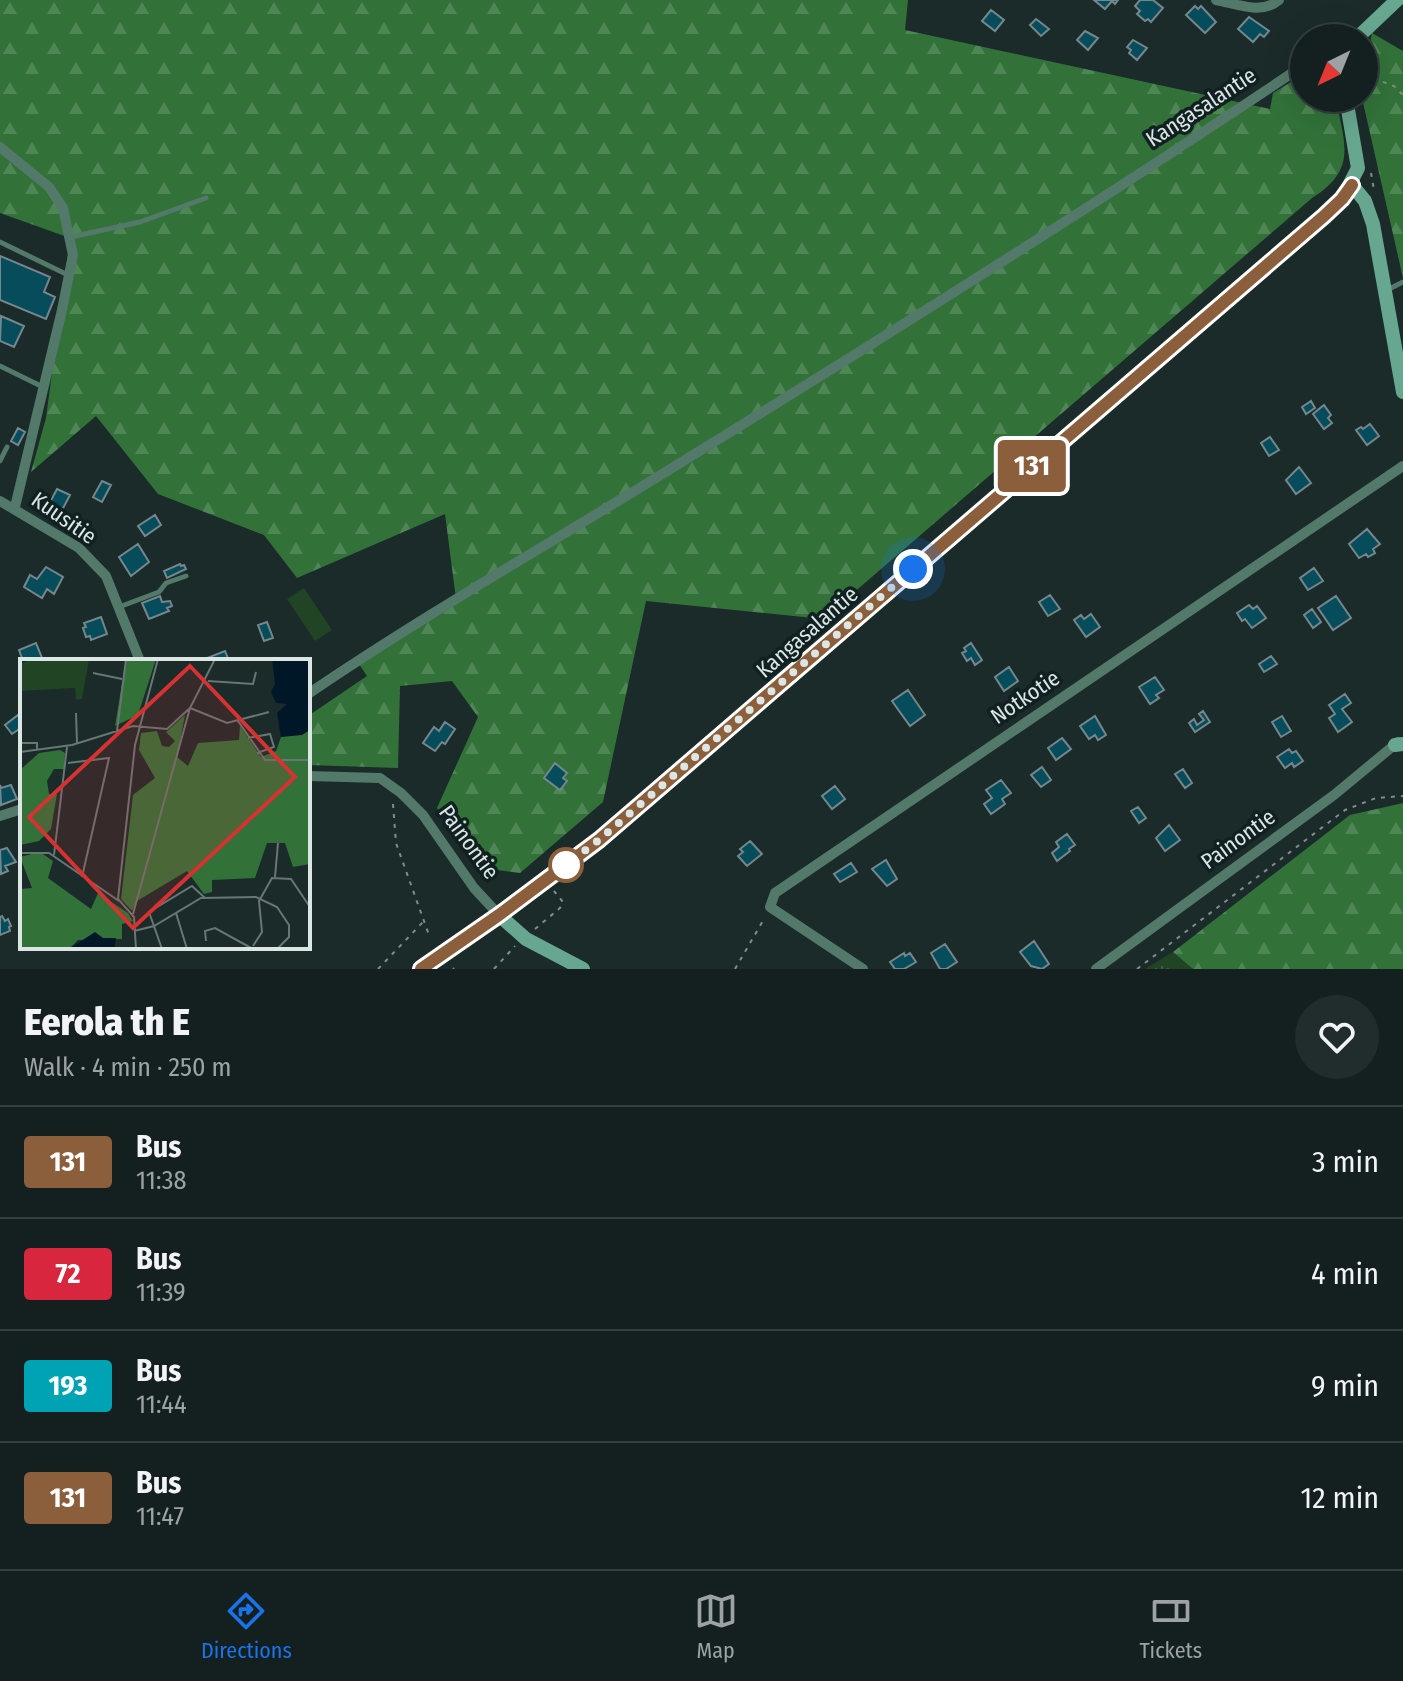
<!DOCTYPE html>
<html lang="en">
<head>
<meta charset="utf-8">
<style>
	:root { --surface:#142020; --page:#212d2d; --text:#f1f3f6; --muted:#9da3a5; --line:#333e3e; --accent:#1a73e8 }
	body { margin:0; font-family:"Fira Sans Condensed",sans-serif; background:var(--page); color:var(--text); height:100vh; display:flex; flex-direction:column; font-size:30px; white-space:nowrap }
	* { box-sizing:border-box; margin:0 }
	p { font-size:26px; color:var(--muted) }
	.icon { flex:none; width:44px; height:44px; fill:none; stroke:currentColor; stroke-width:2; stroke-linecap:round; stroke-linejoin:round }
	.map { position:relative; height:969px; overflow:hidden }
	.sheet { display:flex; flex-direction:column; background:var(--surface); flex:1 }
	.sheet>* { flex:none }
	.badge { padding:0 16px; border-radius:6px; font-size:28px; line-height:52px }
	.needle { width:52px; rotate:223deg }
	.fabs { position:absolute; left:1290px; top:24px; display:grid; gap:16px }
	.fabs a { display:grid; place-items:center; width:88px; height:88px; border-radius:50%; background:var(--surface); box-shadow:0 8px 32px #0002,0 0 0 2px var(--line); font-size:40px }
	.you { position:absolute; width:40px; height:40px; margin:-20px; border:6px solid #fff; border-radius:50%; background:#1a73e8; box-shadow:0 0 0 12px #1a73e833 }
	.map>.badge { position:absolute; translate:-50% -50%; box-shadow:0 0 0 4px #fff }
	.round { display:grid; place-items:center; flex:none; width:84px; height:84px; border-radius:42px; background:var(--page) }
	.head { display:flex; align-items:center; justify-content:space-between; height:136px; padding:0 24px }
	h1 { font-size:38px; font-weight:800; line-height:60px }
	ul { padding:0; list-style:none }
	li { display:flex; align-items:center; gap:24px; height:112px; padding:0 24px; border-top:2px solid var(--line) }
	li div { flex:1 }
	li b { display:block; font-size:30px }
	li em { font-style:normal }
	li .badge { min-width:88px; font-weight:700; text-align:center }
	.tabs { display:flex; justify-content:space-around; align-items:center; height:112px; border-top:2px solid var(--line); background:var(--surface); font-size:22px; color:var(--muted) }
	.tabs a { display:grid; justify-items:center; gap:4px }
	.tabs .on { color:var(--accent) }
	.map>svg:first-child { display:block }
	.grass { fill:url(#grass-tufts) }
	.forest { fill:url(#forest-firs) }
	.pitch { fill:#214424 }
	.building { fill:#064c5a; stroke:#75878c; stroke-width:2 }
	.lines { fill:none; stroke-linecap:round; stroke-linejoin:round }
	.path { stroke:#7f8d8c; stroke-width:2; stroke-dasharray:4 6; stroke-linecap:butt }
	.lane { stroke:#52796a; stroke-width:5 }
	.street { stroke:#52796a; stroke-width:10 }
	.secondary { stroke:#67a790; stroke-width:14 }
	.line-casing { stroke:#fff; stroke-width:18 }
	.line { stroke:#8b5e3c; stroke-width:12 }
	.walk { stroke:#dce6e5; stroke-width:8; stroke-dasharray:0 14.4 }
	.stop-dot { fill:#fff; stroke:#8b5e3c; stroke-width:4 }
	.labels { text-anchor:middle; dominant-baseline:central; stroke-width:7; stroke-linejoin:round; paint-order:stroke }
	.street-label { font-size:22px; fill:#dce6e5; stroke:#112121 }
	.inset-road { fill:none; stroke:#687675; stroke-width:2 }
	.view { fill:#d63231; fill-opacity:0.15; stroke:#d63231; stroke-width:4 }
	.inset-edge { fill:none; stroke:#dce6e5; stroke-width:4 }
</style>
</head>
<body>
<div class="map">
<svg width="1403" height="969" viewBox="0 0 1403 969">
	<defs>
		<pattern id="grass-tufts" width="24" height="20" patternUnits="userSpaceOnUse" patternTransform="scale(2)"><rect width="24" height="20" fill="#214424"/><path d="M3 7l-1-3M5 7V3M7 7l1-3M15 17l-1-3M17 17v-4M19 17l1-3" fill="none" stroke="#415f44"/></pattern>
		<pattern id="forest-firs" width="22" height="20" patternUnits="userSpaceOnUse" patternTransform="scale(2)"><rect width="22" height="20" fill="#327239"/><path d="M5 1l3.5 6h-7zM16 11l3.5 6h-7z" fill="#4f8656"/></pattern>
	</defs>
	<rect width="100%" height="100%" fill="#1a2b2a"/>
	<!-- grass -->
	<path class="grass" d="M1173,952L1193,969H1145Z"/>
	<!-- forest -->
	<path class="forest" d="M0,0H908L905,30L1270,109L1273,93L1304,74V98H1336C1344,144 1358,169 1312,198L823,619L646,601L603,802L520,873L483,868L437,808L478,717L452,681L400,686L398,768L308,765V716L367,676L359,664L456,599L445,514L297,578L264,535L158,494L96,416L31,472L46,418L70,238L0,213Z
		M1372,33L1403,51V278L1362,98L1364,73Z
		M1403,803V969H1193L1173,952L1350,815Z"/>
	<!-- pitch -->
	<path class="pitch" d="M304,588L332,630L315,641L287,599Z"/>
	<!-- building -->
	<path class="building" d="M1094,0H1118L1115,4L1112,1L1105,9Z
		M1140,0H1153L1163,8L1151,22L1148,19L1145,21L1137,14L1140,11L1135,6Z
		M1195,6L1198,9L1201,6L1216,22L1205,33L1186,15Z
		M991,10L1004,20L995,31L982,21Z
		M1249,17L1269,31L1264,37L1260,34L1253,42L1238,29Z
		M1036,19L1049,29L1041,36L1030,25Z
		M1085,31L1098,38L1088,50L1077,40Z
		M1133,40L1147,48L1137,60L1129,53L1131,50L1127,47Z
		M0,256L50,277L44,292L55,297L46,319L0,300Z
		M1,316L24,326L14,347L0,341Z
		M1311,401L1315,408L1306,414L1302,407Z
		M1324,405L1331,415L1328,418L1332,423L1324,429L1313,414Z
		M1370,424L1379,436L1367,445L1356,430L1361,427L1363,429Z
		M18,428L25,432L18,445L11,441Z
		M1270,437L1279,450L1269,456L1261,443Z
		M1299,467L1311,483L1296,494L1286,480Z
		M102,481L111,485L102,502L93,497Z
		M57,489L70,495L61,512L48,506Z
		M155,515L161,525L145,536L138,526Z
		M1367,529L1380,544L1373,549L1375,553L1368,557L1366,554L1359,558L1349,544Z
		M138,544L149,562L131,576L119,557Z
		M180,564L181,566L184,565L186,569L167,578L164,571Z
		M46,567L63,577L54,594L47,589L42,598L24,587L30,575L37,579Z
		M1314,568L1323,581L1308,590L1300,578Z
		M1050,595L1060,609L1048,616L1039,602Z
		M160,596L162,602L170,601L172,606L167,608L169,611L149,619L142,603Z
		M1336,596L1351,618L1333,630L1318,608Z
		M1249,605L1253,609L1257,606L1266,618L1252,628L1245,619L1242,621L1237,613Z
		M1312,609L1321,622L1313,628L1304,615Z
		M1091,614L1100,627L1086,637L1074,620L1081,615L1084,619Z
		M101,617L107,634L91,640L90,636L86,637L83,628L86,627L84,623Z
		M267,622L273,638L264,641L258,625Z
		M36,643L42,658L23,661L19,650Z
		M971,643L982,660L975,665L971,658L967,661L962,653L966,651L964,648Z
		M225,651L229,661H208L207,658Z
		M1271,656L1277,664L1264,672L1259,664Z
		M1009,667L1018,681L1004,691L995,677Z
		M1155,677L1164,690L1156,695L1159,698L1150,704L1139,687Z
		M908,690L925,715L910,726L892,701Z
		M1345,694L1351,703L1342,709L1352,722L1338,732L1329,718L1335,714L1329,705Z
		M1203,711L1210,722L1195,732L1189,723L1194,719L1197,725L1204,720L1199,714Z
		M18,715L22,720V727L12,734L5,725Z
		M1095,716L1106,735L1098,740L1095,735L1089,739L1080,726Z
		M1282,716L1291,731L1281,737L1272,722Z
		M445,722L455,729L445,744L442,742L435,751L423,743L434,727L439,731Z
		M1062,738L1071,749L1056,760L1048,748Z
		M1289,749L1292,753L1296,751L1303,761L1294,767L1292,763L1285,768L1277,757Z
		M555,763L567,773L563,778L567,781L560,790L544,778Z
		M1042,767L1051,780L1041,787L1031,775Z
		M1183,769L1192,783L1185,788L1175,774Z
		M1001,780L1011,793L1002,799L1005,804L991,814L984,804L992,798L986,790Z
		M0,785L1,788L11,785L17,799L1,805Z
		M835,786L845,799L832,809L822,796Z
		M1138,807L1146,818L1139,823L1131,811Z
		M1169,825L1180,840L1165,851L1156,838Z
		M1067,834L1075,845L1069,849L1070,851L1057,861L1052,853L1059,847L1056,842Z
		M750,841L762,854L747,866L738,856L743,852L740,849Z
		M7,848L16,862L5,866L8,871L1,874L0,850Z
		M886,860L897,879L887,886L872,869Z
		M851,863L857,872L840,882L834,874Z
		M2,916L5,921L8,919L11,926L9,927L10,931L0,935V917Z
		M1034,941L1049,964L1042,969L1031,966L1020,952Z
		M945,944L957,962L946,969H940L931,953Z
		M904,953L905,956L910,953L916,962L904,969H895L890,962Z"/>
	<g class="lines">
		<!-- path -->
		<path class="path" d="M1364,75L1394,86L1403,95
			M1371,173L1374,190
			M393,804L396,843L429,935
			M535,929L560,908L563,902L554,891
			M453,968L454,969
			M378,969L424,921
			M494,969L515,946
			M735,969L764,919
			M1137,969L1345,810L1376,798L1403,796"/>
		<!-- lane -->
		<path class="lane" d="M71,237L140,222L206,198
			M0,242L68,275
			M1387,290L1403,282
			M0,366L43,387
			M0,461L7,447
			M119,607L159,592L166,583L186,576"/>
		<!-- street -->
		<path class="street" d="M1216,0C1237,4 1262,15 1279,0
			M0,147L49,187L63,208L73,255L62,310L15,507
			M0,501L79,548L106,576L140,661
			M308,694C433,609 565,535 693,455C899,328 1103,200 1304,65
			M308,776L380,778L401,793L423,815L474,888L499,915
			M0,816L22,809
			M863,969L770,907L775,893L1403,466
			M1096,969L1334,795L1398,742"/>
		<!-- secondary -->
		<path class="secondary" d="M1357,38L1397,0
			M1352,185L1365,201L1373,224L1403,392
			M1395,745L1403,744
			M499,915L526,939L583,969
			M421,969L499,915L599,840L1342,199L1358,168L1346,98"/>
	</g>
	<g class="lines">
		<!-- line casing -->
		<g class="line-casing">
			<path id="line" d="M421,969L499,915L599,840L1324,216L1342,199L1352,185"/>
		</g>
		<!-- line -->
		<use href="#line" class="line"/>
		<!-- walk -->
		<path class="walk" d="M566,865L564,866L599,840L913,569"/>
	</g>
	<!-- markers -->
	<circle class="stop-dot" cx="566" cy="865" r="16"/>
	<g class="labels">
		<!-- street labels -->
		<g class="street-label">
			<text transform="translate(1201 107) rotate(-33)">Kangasalantie</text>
			<text transform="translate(64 518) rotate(35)">Kuusitie</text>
			<text transform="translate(807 632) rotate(-41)">Kangasalantie</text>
			<text transform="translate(1025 697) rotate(-34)">Notkotie</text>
			<text transform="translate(1238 839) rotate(-36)">Painontie</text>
			<text transform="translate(469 842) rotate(54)">Painontie</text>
		</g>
	</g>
	<!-- overview -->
	<g transform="translate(20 659)">
		<rect width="290" height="290" fill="#1a2b2a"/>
		<path d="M12,0H69L62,40L56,41L55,29L0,32V5Z" fill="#214424"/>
		<path d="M106,0H136L118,56L95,67ZM165,56L157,98L168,107L178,84L219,81L220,67L241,98L256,92L261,78L290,71V205L273,208L265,184H247L235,219L192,221V233L184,235L167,212L117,242L112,252L101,240L113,136L135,119L119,91L121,74L137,72L142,87L149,88L155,82L146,73ZM40,91L45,94L44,110H34L27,122L29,135H37L31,170L19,182L0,186V111L19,94ZM20,193L33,202L28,219L71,250L78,234L108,254L113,262L102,265V280L58,281L49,290H0V230L12,229L0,198Z" fill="#327239"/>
		<path d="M252,0H290V71L282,76L261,78L257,54L267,45L256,44L251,33L255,25ZM75,273L83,279H96L94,290H49Z" fill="#001727"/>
		<path class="inset-road" d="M73,14L102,20M188,22L233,25L236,13M56,54L57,84M218,62L245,101H290M97,72L106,0M228,79L250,75L254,88L237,94M0,84H17V92M0,93L52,86L113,67L147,70L170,49L207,64L249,53M48,104L89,99L62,218M0,194H29L99,242M34,196L47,88M255,218L258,184M156,254L167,290M113,255L170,49L195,0M114,272L134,267L181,239L236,238L257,248L269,266V278L257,290M186,282L185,272L195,269L233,290M233,287L242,273L239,242L252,219L271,220L290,248M116,290L114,258L98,240L115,86L138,0M142,290L129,253L172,227L185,239"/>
		<path class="view" d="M170,7L275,118L113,269L9,158Z"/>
		<rect width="290" height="290" class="inset-edge"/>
	</g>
</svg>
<div class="fabs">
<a><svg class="needle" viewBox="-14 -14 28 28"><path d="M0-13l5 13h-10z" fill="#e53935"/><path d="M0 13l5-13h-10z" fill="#9da3a5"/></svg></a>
</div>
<div class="you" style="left:913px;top:569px"></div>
<b class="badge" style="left:1032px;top:466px;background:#8b5e3c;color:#fff">131</b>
</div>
<section class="sheet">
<div class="head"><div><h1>Eerola th E</h1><p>Walk · 4 min · 250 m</p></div><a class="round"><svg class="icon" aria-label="heart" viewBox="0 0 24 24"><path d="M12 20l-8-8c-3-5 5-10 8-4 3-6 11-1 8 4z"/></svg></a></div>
<ul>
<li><span class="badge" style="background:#8b5e3c;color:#fff">131</span><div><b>Bus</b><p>11:38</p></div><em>3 min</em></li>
<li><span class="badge" style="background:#d7263d;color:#fff">72</span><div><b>Bus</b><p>11:39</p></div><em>4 min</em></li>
<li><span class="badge" style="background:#00a3b4;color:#fff">193</span><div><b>Bus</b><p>11:44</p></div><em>9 min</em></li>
<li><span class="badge" style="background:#8b5e3c;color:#fff">131</span><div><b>Bus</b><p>11:47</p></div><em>12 min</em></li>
</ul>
</section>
<nav class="tabs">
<a class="on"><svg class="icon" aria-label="directions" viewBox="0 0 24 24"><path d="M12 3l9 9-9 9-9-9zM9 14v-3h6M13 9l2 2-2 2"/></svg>Directions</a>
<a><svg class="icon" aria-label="map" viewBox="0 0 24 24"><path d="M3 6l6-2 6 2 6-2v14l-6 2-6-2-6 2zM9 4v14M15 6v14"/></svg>Map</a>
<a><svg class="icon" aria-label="tickets" viewBox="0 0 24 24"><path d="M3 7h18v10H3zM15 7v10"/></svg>Tickets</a>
</nav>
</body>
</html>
